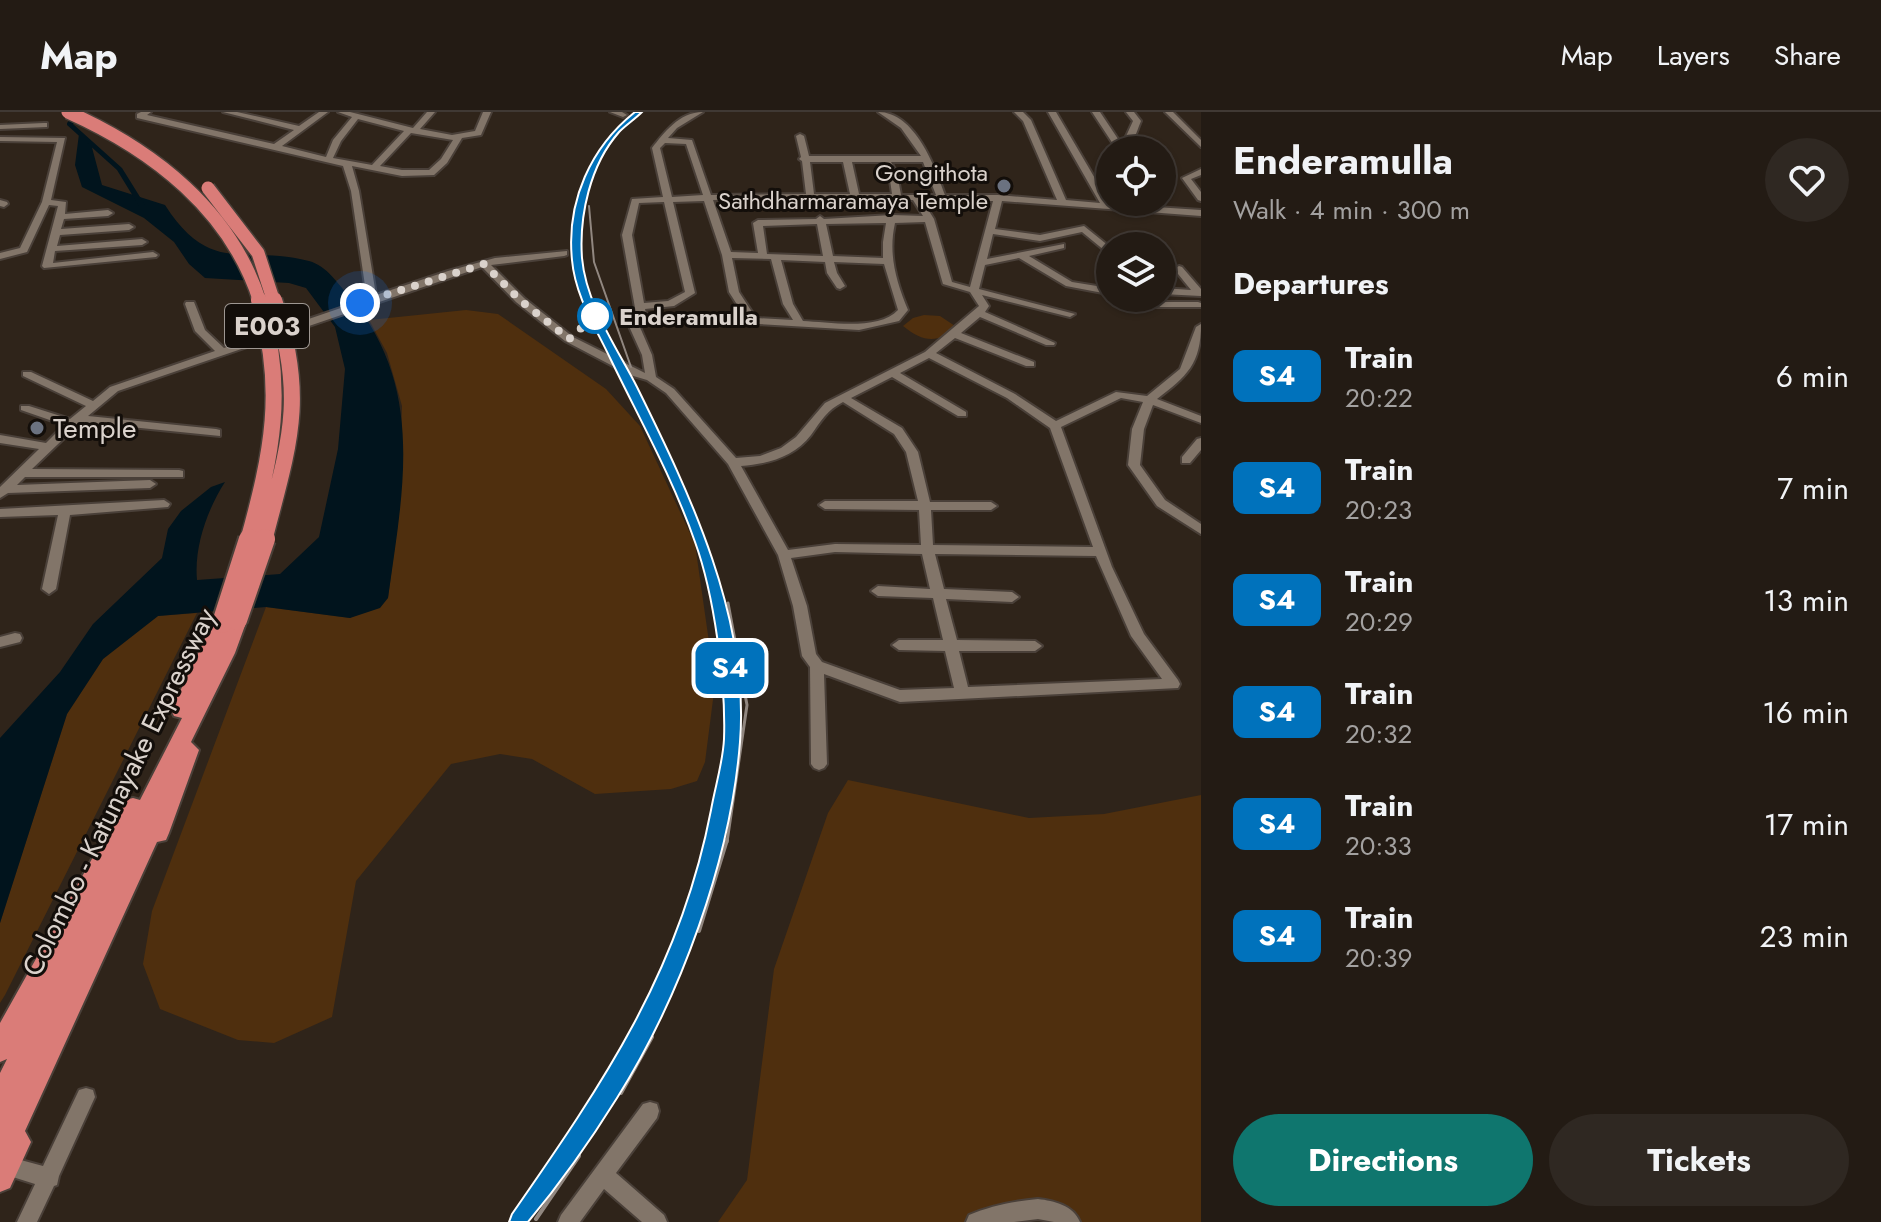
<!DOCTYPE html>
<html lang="en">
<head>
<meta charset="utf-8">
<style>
	:root { --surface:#231b14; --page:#2f2822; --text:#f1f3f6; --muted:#a3a1a0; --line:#403934; --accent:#0f766e }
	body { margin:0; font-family:Jost,sans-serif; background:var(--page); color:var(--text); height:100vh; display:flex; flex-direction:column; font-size:30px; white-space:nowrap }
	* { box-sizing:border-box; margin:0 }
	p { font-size:26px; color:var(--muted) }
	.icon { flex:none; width:44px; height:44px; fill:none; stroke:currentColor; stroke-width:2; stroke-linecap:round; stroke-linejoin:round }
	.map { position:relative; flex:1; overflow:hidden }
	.sheet { display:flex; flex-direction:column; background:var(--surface); width:680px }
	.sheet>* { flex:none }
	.badge { padding:0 16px; border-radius:12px; font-size:28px; line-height:52px }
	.buttons { position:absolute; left:1096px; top:24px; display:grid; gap:16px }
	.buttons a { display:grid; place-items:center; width:80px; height:80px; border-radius:50%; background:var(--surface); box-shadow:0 2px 6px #0004,0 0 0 2px var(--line); font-size:40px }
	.you { position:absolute; width:40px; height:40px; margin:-20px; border:6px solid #fff; border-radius:50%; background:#1a73e8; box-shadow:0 0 0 12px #1a73e833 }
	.map>.badge { position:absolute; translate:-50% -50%; box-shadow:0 0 0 4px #fff }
	h2 { padding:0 32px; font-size:30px; line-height:72px }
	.round { display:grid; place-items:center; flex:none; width:84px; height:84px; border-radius:42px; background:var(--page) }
	.summary { display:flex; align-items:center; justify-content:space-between; height:136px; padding:0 32px }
	h1 { font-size:38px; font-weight:700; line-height:60px }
	.button { display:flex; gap:16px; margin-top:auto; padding:16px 32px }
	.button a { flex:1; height:92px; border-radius:48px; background:var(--accent); color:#fff; font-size:32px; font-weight:700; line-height:92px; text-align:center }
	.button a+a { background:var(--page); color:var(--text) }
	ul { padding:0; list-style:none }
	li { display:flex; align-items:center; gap:24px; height:112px; padding:0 32px }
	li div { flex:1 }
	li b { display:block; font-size:30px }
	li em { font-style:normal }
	li .badge { min-width:88px; font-weight:700; text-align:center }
	header { display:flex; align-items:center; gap:48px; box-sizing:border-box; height:112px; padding:0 40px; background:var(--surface); border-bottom:2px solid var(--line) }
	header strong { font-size:38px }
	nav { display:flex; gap:44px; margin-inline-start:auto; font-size:28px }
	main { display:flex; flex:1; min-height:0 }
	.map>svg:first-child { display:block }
	.green { fill:#4f2f0e }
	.water { fill:#01141d }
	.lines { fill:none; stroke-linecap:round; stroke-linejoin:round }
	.canal { fill:#01141d; fill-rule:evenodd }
	.minor-casing { stroke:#4a4039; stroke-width:4 }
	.highway-casing { stroke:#4a4039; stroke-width:4 }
	.minor { fill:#827569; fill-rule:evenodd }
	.highway { fill:#da7c78; fill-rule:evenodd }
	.rail-far2 { stroke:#918780; stroke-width:2 }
	.rail-far1 { stroke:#918780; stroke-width:3 }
	.rail { stroke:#918780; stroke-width:4 }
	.highway-bridge-far2-casing { stroke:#4a4039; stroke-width:16; stroke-linecap:butt }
	.highway-bridge-far1-casing { stroke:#4a4039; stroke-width:19; stroke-linecap:butt }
	.highway-bridge-casing { stroke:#4a4039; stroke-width:24; stroke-linecap:butt }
	.highway-bridge-far2 { stroke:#da7c78; stroke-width:13 }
	.highway-bridge-far1 { stroke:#da7c78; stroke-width:16 }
	.highway-bridge { stroke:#da7c78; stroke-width:20 }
	.line { fill:#0072bc; stroke:#fff; stroke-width:2 }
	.walk { stroke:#dad2cc; stroke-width:8; stroke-dasharray:0 14.4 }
	.worship-dot { fill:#6b7280; stroke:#130e0a; stroke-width:3 }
	.stop-dot { fill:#fff; stroke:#0072bc; stroke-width:4 }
	.labels { text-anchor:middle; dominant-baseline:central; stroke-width:6; stroke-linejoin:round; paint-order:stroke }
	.far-poi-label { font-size:24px; fill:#dad2cc; stroke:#130e0a; text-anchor:end }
	.far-stop-label { font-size:24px; font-weight:bold; fill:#dad2cc; stroke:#130e0a; text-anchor:start }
	.shield { fill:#130e0a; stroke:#9e9792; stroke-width:2 }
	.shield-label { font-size:26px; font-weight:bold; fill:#dad2cc }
	.poi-label { font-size:28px; fill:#dad2cc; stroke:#130e0a; text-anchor:start }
	.street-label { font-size:28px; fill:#dad2cc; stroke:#130e0a }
</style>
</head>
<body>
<header>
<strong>Map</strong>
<nav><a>Map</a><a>Layers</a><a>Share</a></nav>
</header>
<main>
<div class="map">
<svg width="1201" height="1110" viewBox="0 0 1201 1110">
	<rect width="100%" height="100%" fill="#2f241a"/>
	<!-- green -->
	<path class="green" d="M466,198L498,202L606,277L640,314L695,432L715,572L705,650L697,669L671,677L595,682L532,647L500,642L451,652L356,769L332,905L274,931L238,928L160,897L143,852L152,799L266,495L350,506L388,486L399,402L402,294L387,241L369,208Z
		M924,203L940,204L958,216C937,231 924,231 903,214L913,206Z
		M197,501L5,883L0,891V811L67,602L103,547L158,504Z
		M848,668L1029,706L1104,702L1201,683V1110H1063L1036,1102L997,1110H718L747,1068L774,857L828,701Z"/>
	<!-- water -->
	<path class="water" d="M79,22L90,28L102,73L165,93C211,165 245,132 309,149C327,154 337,171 349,184C426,275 403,377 388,486L380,496L350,506L266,495L158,504L103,547L67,602L0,811V626L60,560L93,512L162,446L168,417L181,399L211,375L225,370C207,398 194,435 197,468L280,462L319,425L338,337L345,257L335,215L306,176L289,171L205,166L189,152L174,130L144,106L82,75L75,53Z"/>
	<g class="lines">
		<!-- canal -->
		<path class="canal" d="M77,0H84L73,12L122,56L145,93L143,94H139L117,58L67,13V11Z"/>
		<!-- minor casing -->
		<g class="minor-casing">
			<path id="minor" d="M141,0H151L147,3L274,32L294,18L223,0H237L299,14L319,0H328L282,34L326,45L333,28L352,5L338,0H350L413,16L427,0H435L420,17L452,23L475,19L483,0H491L481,23L462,26L447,51L434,63L402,64L352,54L359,79L376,183L448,159L495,146L567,139V143L564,144L491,153L524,186L573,225L645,261L642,243L628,212L637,207L622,123L632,87L663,85L652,36C664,21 679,0 703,0L677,16L668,26L692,28L711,83L806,82L802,49L799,47L801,45L796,24L800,22L804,24L809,44H921L901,16L878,0C915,0 935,55 945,83H998L1057,88L1023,9L1014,0H1023L1031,8L1066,88L1100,91L1048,0H1056L1110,92L1201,98V104L1002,89L995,117L1040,123L1084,114L1110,135V143L1082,120L1040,129L993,122L987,147L1064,132V136L1029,144L1072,170L1103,175L1108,178L1103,181L1066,174L1019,146L985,153L979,177L1075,202L1070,205L982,183L989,194L985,200L1055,231L1054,233H1046L980,205L961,221L1034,250V254H1026L955,226L936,241L1015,282L1056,309L1116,280L1147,284L1180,257L1196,215L1201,212C1201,252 1187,264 1157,287L1201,304V311L1153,293L1144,317L1140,353L1165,388L1201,412V422L1157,394L1128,353L1132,317L1143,290L1121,286L1061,315L1112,455L1144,522L1178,568L1180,572L1178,576L900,590L824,562L827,652L824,656L819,658L814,656L811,652L810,555L802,544L793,494L778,443L728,352L666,281L647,268L630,263L565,229L516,190L482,155L118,279L88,304L216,317L220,318V324L81,310L32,357L179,358L183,359V365H25L17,373L150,368L156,372L150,376L8,381L0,386V375L39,337L0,331V323L46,331L64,313L21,298V294H29L70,307L86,294L23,264V260H31L93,289L110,275L215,239L195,219L185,192L186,190H194L205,218L224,236L367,187L351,79L343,54L137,6V2ZM358,7L404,19L372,53L333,46L341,29ZM411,21L453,28L441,47L429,58H402L380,54ZM665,31L686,32L703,83L672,85L660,36ZM810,50H843L850,82H814ZM852,50H883L889,61L892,82H859ZM891,50H923L936,83H901L897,61ZM753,87L913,88L923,104L892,103L824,107L820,104L816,107L758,108L753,111L758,141L731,140L713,88ZM922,88L993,89L970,175L952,170L934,107ZM704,89L722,143L729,180L745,205L647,206L645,197L674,194L695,181L673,90ZM664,90L685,180L668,189L644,191L632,123L639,91ZM925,110L943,172L970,180L979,194L925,240L825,291L796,325L781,336L760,344L736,346L674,277L656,265L652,243L639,213L643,212C671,211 731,204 754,214L758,212L859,218L899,209L908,198C896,169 888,142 895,111ZM886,111L883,130V146L833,144L826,112ZM817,112L823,144L767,142L763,114ZM732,146L771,147L783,192L793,208L756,206L739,180ZM781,148L825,150L827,161L837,176L840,177L845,174L837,161L834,150L884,152L898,198C879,219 829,210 803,209L793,192ZM929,246L1007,286L1050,316L1093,435L933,433L931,398H991L997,394L991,390H930L918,340L902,316L851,286L892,265L958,304H966V300L900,261ZM843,290L894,322L906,340L918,389H825L819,393L825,397L919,398L921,433L835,432L788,438L741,354C768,352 794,345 811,323C821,309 827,298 843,290ZM835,440L922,442L930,477L878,474L871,479L878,484L933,486L943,528H899L892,533L899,538L945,539L954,576L900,578L822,550L816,542L807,494L791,446ZM935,442L1096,444L1131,524L1162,567L968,575L959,539H1035L1042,534L1035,529L957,528L946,487L1012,490L1019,485L1012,480L944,477Z
				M610,0H622L627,3L623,5Z
				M1092,0H1100L1122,33L1133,9L1126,0H1134L1141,9C1135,23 1133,38 1117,38Z
				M1165,0H1173L1201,28V35Z
				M44,11H47V15L0,17V13Z
				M0,25L65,26L51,88L66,90L65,102L108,98L113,101L108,104L64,107L61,117L129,112L134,115L129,118L60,123L57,134L142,127L147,130L142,133L55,139L53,151L153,140L158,143L156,145L44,156L42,154L58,94L49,93L27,140L0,147V141L20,136L42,90L57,30L0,29Z
				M1201,57V63L1191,67L1201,80V89L1198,88L1182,66Z
				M0,88L7,90L8,92L4,95L0,94Z
				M1179,154L1182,155L1201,177V184L1162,182V176L1191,178L1174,157Z
				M1147,190H1198L1201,191V195H1143L1142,193Z
				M1201,326V338L1190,351H1182V345L1197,327Z
				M164,388L170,392L168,395L70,403L56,477L49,482L42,477L58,403L0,405V397Z
				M15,521L20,522L22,526L20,530L0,535V525Z
				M86,976L93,978L95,985L59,1064L57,1073L54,1074L37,1110H17L35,1072L0,1061V1047L6,1044L43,1054L79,978Z
				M650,990L657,992L659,999L657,1006L616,1061L664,1103L667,1110H642L604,1077L580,1110H558L561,1103L643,992Z
				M1038,1087C1054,1089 1073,1093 1080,1110H1054L1038,1107L1014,1110H966L969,1103C990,1094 1015,1089 1038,1087Z"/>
		</g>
		<!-- highway casing -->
		<g class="highway-casing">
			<path id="highway" d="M237,501L247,508L235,541L191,630L199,638L169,721L166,728L157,730L25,1019L31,1030L10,1076L0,1080V961L7,947L0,950V911L125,688L133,686L140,688L182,606L174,604L171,598L215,506H229Z"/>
		</g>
		<!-- minor -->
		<use href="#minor" class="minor"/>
		<!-- highway -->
		<use href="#highway" class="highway"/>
		<!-- rail-far2 -->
		<path class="rail-far2" d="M638,0C586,49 560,117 586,187C598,217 616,245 630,274C656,324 680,376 701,429
			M589,94L594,150L631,255"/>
		<!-- rail-far1 -->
		<path class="rail-far1" d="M700,427C741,535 737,619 712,730
			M727,730L747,593L728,491"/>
		<!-- rail -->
		<path class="rail" d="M699,819L727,728
			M621,981L652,925
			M536,1107L579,1044
			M520,1110C603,994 681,870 713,728"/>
		<!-- highway-bridge-far2 casing -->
		<g class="highway-bridge-far2-casing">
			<path id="highway-bridge-far2" d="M68,0C153,38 231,98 260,190
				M208,76L258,141L274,190"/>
		</g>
		<!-- highway-bridge-far1 casing -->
		<g class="highway-bridge-far1-casing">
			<path id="highway-bridge-far1" d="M248,429C272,342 286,276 259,188
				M264,429C289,332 307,287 274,188"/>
		</g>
		<!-- highway-bridge casing -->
		<g class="highway-bridge-casing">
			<path id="highway-bridge" d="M237,508L265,427
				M222,511L249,427"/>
		</g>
		<!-- highway-bridge-far2 -->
		<use href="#highway-bridge-far2" class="highway-bridge-far2"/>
		<!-- highway-bridge-far1 -->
		<use href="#highway-bridge-far1" class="highway-bridge-far1"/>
		<!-- highway-bridge -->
		<use href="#highway-bridge" class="highway-bridge"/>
	</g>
	<!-- line -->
	<path class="line" d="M635,0H642C635,7 626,13 619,20C590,53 579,104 582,146C586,192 617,236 637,275C690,382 750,507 740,630C731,747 680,886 617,986C589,1031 558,1074 528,1110H509L512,1102C603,971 680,859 711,698C715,675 723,650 724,627C726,571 714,482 695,430C673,367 640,308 611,248C596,216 575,184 572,148C566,89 591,35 635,0Z"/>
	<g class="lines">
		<!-- walk -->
		<path class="walk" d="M360,191L484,152L520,188L569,227L595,204"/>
	</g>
	<!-- markers -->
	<g class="worship-dot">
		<circle cx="1004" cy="74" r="8"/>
		<circle cx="37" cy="316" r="8"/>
	</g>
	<circle class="stop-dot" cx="595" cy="204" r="16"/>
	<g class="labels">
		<!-- far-poi labels -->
		<g class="far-poi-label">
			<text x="988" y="60">Gongithota<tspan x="988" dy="28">Sathdharmaramaya Temple</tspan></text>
		</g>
		<!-- far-stop labels -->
		<g class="far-stop-label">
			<text x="619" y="204">Enderamulla</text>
		</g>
		<!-- shield labels -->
		<rect class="shield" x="225" y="192" width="84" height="44" rx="6"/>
		<g class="shield-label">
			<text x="267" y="214">E003</text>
		</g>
		<!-- poi labels -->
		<g class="poi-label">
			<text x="53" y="316">Temple</text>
		</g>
		<!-- street labels -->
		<g class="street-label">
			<text transform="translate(119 680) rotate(-64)">Colombo - Katunayake Expressway</text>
		</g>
	</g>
</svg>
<div class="buttons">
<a><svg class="icon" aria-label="locate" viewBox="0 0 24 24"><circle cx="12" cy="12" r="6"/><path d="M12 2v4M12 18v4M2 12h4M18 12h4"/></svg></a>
<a><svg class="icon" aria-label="layers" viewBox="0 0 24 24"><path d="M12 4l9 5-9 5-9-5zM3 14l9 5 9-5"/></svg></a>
</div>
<div class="you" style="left:360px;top:191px"></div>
<b class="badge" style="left:730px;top:556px;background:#0072bc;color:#fff">S4</b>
</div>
<section class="sheet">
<div class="summary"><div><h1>Enderamulla</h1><p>Walk · 4 min · 300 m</p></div><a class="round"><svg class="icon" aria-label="heart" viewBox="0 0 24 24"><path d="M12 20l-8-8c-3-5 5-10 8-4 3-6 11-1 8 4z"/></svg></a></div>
<h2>Departures</h2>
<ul>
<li><span class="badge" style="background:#0072bc;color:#fff">S4</span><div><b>Train</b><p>20:22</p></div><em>6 min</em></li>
<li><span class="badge" style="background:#0072bc;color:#fff">S4</span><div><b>Train</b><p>20:23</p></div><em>7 min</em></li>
<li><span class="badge" style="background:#0072bc;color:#fff">S4</span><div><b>Train</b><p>20:29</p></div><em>13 min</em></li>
<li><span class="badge" style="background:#0072bc;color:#fff">S4</span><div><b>Train</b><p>20:32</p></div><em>16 min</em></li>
<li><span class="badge" style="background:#0072bc;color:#fff">S4</span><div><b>Train</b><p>20:33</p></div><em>17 min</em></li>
<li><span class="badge" style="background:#0072bc;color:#fff">S4</span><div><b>Train</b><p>20:39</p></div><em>23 min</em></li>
</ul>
<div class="button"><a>Directions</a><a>Tickets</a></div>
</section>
</main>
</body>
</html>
